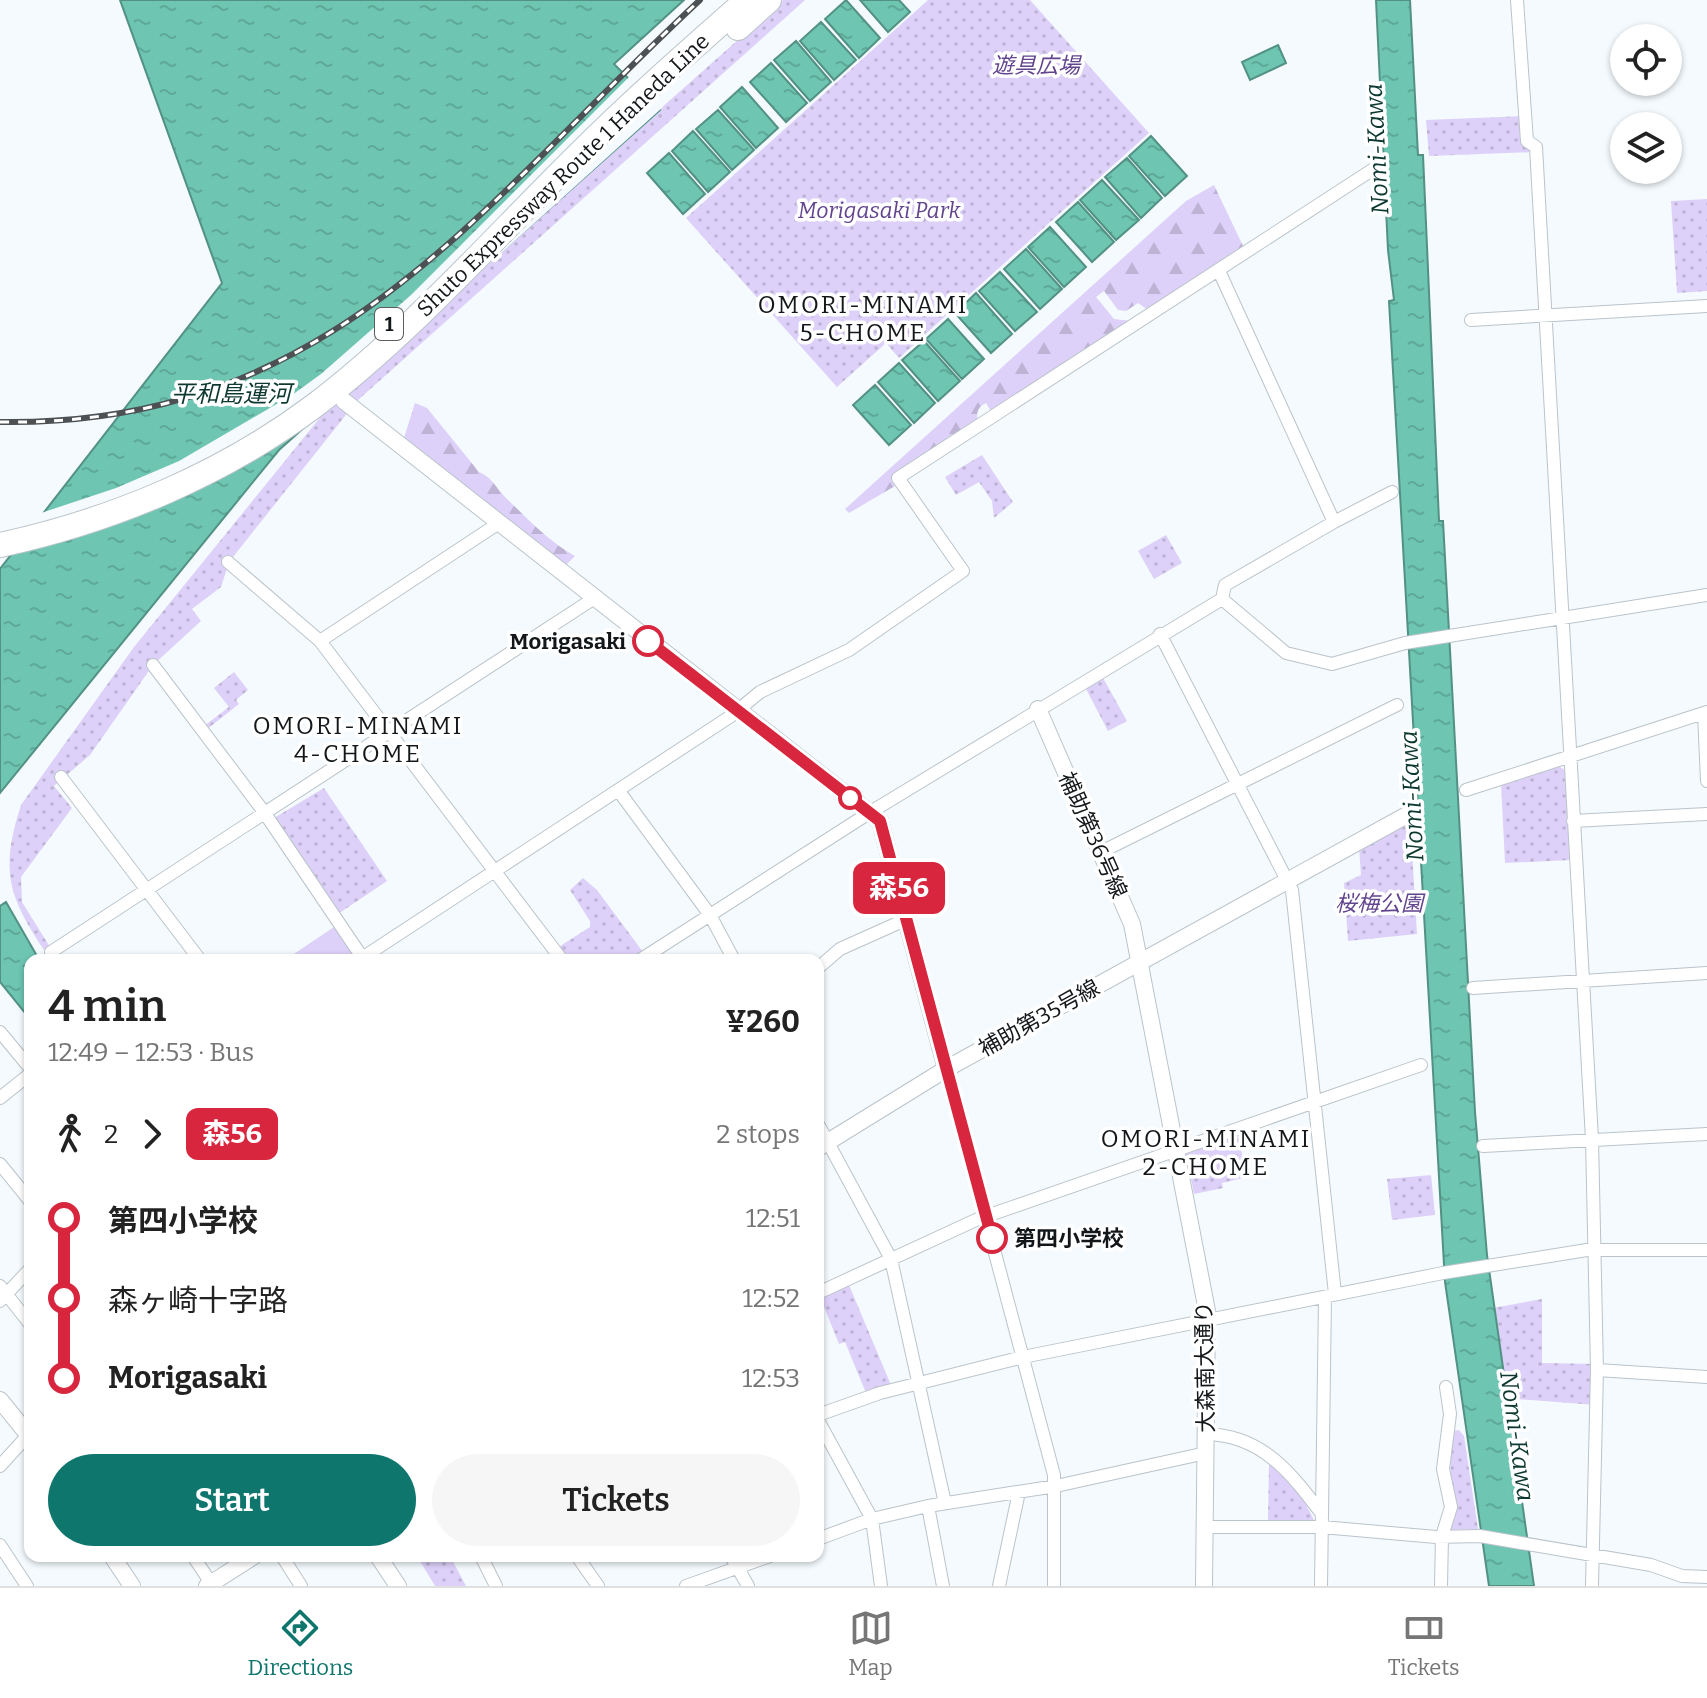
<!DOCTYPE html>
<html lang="en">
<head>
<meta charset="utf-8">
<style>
	:root { --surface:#fff; --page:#f6f6f6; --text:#222; --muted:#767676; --line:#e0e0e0; --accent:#0f766e }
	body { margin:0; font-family:Bitter,"Noto Sans JP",serif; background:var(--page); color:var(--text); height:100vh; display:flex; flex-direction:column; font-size:30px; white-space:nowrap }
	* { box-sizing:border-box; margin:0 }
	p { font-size:26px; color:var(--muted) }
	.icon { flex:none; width:44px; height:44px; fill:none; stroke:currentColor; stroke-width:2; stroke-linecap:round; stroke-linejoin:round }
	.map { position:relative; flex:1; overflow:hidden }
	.panel { position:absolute; left:24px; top:954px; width:800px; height:608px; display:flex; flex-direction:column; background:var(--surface); border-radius:16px; box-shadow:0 2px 6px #0004 }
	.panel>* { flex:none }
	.badge { padding:0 16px; border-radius:12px; font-size:28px; line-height:52px }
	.tools { position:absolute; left:1610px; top:24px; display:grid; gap:16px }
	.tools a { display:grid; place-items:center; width:72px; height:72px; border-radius:50%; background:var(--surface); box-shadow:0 2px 6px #0004; font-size:40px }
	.map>.badge { position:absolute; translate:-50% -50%; box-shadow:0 0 0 4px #fff }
	.legs { display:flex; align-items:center; gap:12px; height:88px; padding:0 24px; font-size:26px }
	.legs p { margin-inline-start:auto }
	.headline { display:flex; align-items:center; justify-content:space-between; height:136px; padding:0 24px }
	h1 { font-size:44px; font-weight:600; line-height:60px }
	.button { display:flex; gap:16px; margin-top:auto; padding:16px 24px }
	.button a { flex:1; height:92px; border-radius:48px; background:var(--accent); color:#fff; font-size:32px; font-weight:600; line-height:92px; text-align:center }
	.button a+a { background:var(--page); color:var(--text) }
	ul { padding:0 24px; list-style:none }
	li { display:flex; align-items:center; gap:28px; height:80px; font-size:30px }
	li i { display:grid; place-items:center; width:12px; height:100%; margin:0 10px; background:currentColor }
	li i::after { content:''; width:20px; height:20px; margin:-10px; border:6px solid; border-radius:50%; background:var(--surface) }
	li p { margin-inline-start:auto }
	li:first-child i { background:linear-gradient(#0000 50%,currentColor 0) }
	li:last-child i { background:linear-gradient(currentColor 50%,#0000 0) }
	.dock { display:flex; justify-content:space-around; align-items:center; height:112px; border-top:2px solid var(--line); background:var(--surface); font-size:22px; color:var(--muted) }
	.dock a { display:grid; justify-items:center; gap:4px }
	.dock .active { color:var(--accent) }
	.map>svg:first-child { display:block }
	.green { fill:#ded1f9 }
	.forest { fill:url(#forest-firs) }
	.park { fill:url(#park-dots) }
	.water { fill:url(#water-ripples); stroke:#529184; stroke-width:2 }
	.pier { fill:#f4fafe }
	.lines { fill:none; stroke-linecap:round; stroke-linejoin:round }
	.minor-casing { stroke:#bac4ca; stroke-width:14 }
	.tertiary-casing { stroke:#bac4ca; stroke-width:18 }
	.motorway-casing { stroke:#bac4ca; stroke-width:26 }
	.minor { stroke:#fff; stroke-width:12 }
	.tertiary { stroke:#fff; stroke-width:16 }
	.motorway { stroke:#fff; stroke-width:24 }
	.rail-casing { stroke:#4d5154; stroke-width:6 }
	.rail { stroke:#fff; stroke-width:3; stroke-dasharray:9; stroke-linecap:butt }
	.line-1-casing { stroke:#fff; stroke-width:18 }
	.line-1 { stroke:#d7263d; stroke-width:12 }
	.stop-1-dot { fill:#fff; stroke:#d7263d; stroke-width:4 }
	.labels { text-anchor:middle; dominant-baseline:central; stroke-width:7; stroke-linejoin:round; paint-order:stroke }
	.shield { fill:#fff; stroke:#5a5d5e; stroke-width:2 }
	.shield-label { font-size:20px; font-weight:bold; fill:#131719 }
	.park-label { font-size:22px; font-style:italic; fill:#62448f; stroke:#fff }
	.street-label { font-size:22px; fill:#131719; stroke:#fff }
	.stop-label { font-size:22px; font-weight:bold; fill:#131719; stroke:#fff; text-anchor:end }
	.water-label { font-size:24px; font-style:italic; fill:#0d3830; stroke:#fff }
	.neighbourhood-label { font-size:24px; letter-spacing:2px; fill:#131719; stroke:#fff }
</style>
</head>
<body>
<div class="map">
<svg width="1707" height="1586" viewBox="0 0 1707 1586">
	<defs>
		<pattern id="forest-firs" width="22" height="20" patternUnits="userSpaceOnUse" patternTransform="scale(2)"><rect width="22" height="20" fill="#ded1f9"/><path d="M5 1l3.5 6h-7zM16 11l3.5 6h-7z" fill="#beb3d5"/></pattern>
		<pattern id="park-dots" width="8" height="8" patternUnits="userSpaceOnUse" patternTransform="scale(2)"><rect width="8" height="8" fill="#ded1f9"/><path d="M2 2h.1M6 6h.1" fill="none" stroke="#beb3d5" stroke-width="1.8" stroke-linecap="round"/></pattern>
		<pattern id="water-ripples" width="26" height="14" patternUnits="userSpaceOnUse" patternTransform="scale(2)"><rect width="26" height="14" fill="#6dc5b2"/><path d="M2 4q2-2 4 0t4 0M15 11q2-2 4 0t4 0" fill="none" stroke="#5ea898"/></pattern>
	</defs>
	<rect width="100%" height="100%" fill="#f4fafe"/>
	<!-- green -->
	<path class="green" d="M334,927L354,956L347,960H285Z"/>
	<!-- forest -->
	<path class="forest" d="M1214,185L1244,248L1148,310L1138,303L1126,311L1118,310L1104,291L1096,297L1114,319L1131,321L992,413L986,403C977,407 976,414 978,422L891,480L895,486L849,513L845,509L1186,201Z
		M415,403L427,408L479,472C492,477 496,488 506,498C528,519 549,542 575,556L566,565L404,438Z"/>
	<!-- park -->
	<path class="park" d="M783,0H805L357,401L229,562L221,587L192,609L201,621L153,665L90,755L54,786L72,808L21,877L22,902L50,947L44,950C8,896 0,870 21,805L134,647L340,393Z
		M928,0H1030L1149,133L899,358L886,343L837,387L686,218Z
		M1525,116L1536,152L1429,156L1426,120Z
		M1707,199V291L1677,293L1671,201Z
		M982,455L1013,502L994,518L992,501L979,482L956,495L945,477Z
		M1166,535L1182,563L1154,579L1138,551Z
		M234,672L248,690L236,700L239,704L206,730L204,726L229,707L214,688Z
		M1102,676L1127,721L1108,731L1085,687Z
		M1557,765L1566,771L1571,860L1505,863L1501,783Z
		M324,788L387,881L338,914L274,818Z
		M1410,819L1417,934L1348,941L1344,883L1361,875L1359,847Z
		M583,878L597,890L646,956L640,960H562L554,950L590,927V921L570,890Z
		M1238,1135L1246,1173L1243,1178L1222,1183L1223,1188L1194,1194L1186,1154Z
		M1431,1175L1435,1215L1392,1220L1387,1179Z
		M849,1285L891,1385L866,1393L845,1342L839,1344L820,1297Z
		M1542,1299V1363L1597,1364L1596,1405L1504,1398L1493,1308Z
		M1459,1430L1464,1436L1478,1529L1448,1530L1452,1431Z
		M1269,1461L1301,1495L1314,1520H1268Z
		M417,1556H450L466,1586H435Z"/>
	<!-- water -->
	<path class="water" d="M120,0H684L614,64L660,110L279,450L0,793V569L222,283Z
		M846,0L880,38L859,58L825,19Z
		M860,0H899L910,12L888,32Z
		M1376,0H1410L1418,155H1423L1439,521H1443L1475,1112L1487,1255L1534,1586H1489L1445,1282L1389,301L1394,300L1388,250Z
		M821,22L856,60L834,80L800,41Z
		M796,41L831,82L810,101L774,60Z
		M1278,45L1286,63L1250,80L1242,62Z
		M771,63L807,103L786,122L750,82Z
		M742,87L778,128L756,148L720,107Z
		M718,110L754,150L732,170L696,129Z
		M693,131L730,172L708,192L672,151Z
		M1151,136L1187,176L1165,196L1129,156Z
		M669,153L705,194L683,214L647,173Z
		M1127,158L1162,198L1141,218L1105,177Z
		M1102,180L1139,220L1116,240L1080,200Z
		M1078,202L1114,242L1092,262L1056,222Z
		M1050,227L1086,267L1064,287L1028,247Z
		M1026,249L1062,289L1040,309L1004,269Z
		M1000,272L1037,312L1015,331L979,291Z
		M976,293L1012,334L991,353L955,313Z
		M948,319L984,359L962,379L926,339Z
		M924,341L960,381L938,401L902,360Z
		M899,363L935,403L914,423L878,382Z
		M875,385L911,425L889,445L853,405Z
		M6,902L37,956L24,966L30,974V1019L0,982V906Z"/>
	<!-- pier -->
	<path class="pier" d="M631,75L663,107L343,396L45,546L5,556L38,514L116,488L179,461L292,395L321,374L411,295Z"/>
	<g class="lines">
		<!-- minor casing -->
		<g class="minor-casing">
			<path id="minor" d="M1517,0L1527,141L1536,147L1592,1139L1597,1370L1592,1586
				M1219,271L1334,522L1225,585L1222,599
				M1471,320L1707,306
				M1334,522L1392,492
				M228,562L320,641L562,960
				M1222,599L1286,653L1332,664L1405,643L1707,595
				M1160,634L1292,890L1335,1294
				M320,641L499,523
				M153,665L264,812L364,960
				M1704,713L1707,781
				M61,777L200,960
				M618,790L710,915L734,960
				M1466,790L1707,712
				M1573,821L1707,814
				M1101,852L1397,705
				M58,960L51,952L593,599
				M359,960L731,716L760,692L849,650L963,571L898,478L1372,170
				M640,960L869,813L1222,599
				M818,968L840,949L907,919
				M1473,988L1707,973
				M0,1032L30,1068
				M946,1069L1054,1475V1586
				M0,1098L30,1074
				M818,1124L891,1259L945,1503
				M1483,1146L1707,1134
				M0,1164L30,1201
				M0,1286L30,1324
				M818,1293L978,1219L1421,1065
				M0,1301L30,1269
				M1597,1370L1707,1377
				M818,1415L880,1393L1023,1357L1443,1273L1587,1250H1707
				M818,1420L872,1519L881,1586
				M1206,1434C1262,1435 1291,1473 1322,1514
				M0,1466L30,1433
				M928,1506L943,1586
				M1205,1527H1322L1436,1537L1480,1536L1651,1565L1682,1576L1707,1577
				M818,1539L872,1519L928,1506L1056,1486L1206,1453
				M0,1545L27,1586
				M193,1556L213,1586
				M282,1556L301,1586
				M481,1556L496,1586
				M577,1556L598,1586
				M731,1556L748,1586
				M686,1586L770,1556
				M999,1586L1019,1492
				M1321,1586L1325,1297
				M1441,1586L1442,1536L1451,1507L1443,1469L1450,1414L1446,1387"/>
		</g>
		<!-- tertiary casing -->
		<g class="tertiary-casing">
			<path id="tertiary" d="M344,401L880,821L946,1069
				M1038,709L1132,924L1207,1311L1204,1586
				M818,1148L946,1069L1407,815
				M0,1400L30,1437
				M112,1556L132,1586
				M378,1556L398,1586
				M207,1586L254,1556"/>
		</g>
		<!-- motorway casing -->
		<g class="motorway-casing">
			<path id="motorway" d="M738,28L769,0
				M0,545C111,521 222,475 314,406C410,333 491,241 577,156C631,102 689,51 747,0"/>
		</g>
		<!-- minor -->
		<use href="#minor" class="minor"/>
		<!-- tertiary -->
		<use href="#tertiary" class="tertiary"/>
		<!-- motorway -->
		<use href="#motorway" class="motorway"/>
		<!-- rail casing -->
		<g class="rail-casing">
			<path id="rail" d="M0,422C334,427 480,204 700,0"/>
		</g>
		<!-- rail -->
		<use href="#rail" class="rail"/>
	</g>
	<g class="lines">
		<!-- line-1 casing -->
		<g class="line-1-casing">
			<path id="line-1" d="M648,641L880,821L992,1238"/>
		</g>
		<!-- line-1 -->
		<use href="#line-1" class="line-1"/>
	</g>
	<!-- markers -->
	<g class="stop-1-dot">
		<circle cx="648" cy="641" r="14"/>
		<circle cx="850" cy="798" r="10"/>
		<circle cx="992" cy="1238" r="14"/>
	</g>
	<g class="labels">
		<!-- shield labels -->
		<rect class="shield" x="375" y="308" width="28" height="32" rx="6"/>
		<g class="shield-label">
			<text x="389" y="324">1</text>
		</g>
		<!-- park labels -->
		<g class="park-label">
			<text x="1036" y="65">遊具広場</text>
			<text x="879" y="210">Morigasaki Park</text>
			<text x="1379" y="903">桜梅公園</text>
		</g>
		<!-- street labels -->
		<g class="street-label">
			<text transform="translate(563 175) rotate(-44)">Shuto Expressway Route 1 Haneda Line</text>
			<text transform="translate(1093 835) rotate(66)">補助第36号線</text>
			<text transform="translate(1039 1018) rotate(-29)">補助第35号線</text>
			<text transform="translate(1205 1367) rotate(-91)">大森南大通り</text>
		</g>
		<!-- stop labels -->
		<g class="stop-label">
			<text x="626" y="641">Morigasaki</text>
			<text x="1014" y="1238" text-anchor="start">第四小学校</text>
		</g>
		<!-- water labels -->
		<g class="water-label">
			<text transform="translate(1377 149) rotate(-93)">Nomi-Kawa</text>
			<text x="231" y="394">平和島運河</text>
			<text transform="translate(1412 796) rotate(-93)">Nomi-Kawa</text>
			<text transform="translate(1517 1436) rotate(82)">Nomi-Kawa</text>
		</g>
		<!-- neighbourhood labels -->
		<g class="neighbourhood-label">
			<text x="863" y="305">OMORI-MINAMI<tspan x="863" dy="28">5-CHOME</tspan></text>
			<text x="358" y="726">OMORI-MINAMI<tspan x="358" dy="28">4-CHOME</tspan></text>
			<text x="1206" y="1139">OMORI-MINAMI<tspan x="1206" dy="28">2-CHOME</tspan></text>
		</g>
	</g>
</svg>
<div class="tools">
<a><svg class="icon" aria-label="locate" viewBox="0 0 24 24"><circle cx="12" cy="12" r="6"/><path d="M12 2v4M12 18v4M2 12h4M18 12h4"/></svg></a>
<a><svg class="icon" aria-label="layers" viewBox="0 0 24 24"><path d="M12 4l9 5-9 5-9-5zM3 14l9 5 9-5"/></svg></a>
</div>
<b class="badge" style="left:899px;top:888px;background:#d7263d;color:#fff">森56</b>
<section class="panel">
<div class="headline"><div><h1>4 min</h1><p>12:49 – 12:53 · Bus</p></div><b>¥260</b></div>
<div class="legs"><svg class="icon" aria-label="walk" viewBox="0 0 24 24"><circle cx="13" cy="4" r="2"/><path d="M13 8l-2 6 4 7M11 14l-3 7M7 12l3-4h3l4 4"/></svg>2<svg class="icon" aria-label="forward" viewBox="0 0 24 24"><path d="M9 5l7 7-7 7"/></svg><b class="badge" style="background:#d7263d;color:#fff">森56</b><p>2 stops</p></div>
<ul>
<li><i style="color:#d7263d"></i><b>第四小学校</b><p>12:51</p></li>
<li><i style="color:#d7263d"></i><span>森ヶ崎十字路</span><p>12:52</p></li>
<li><i style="color:#d7263d"></i><b>Morigasaki</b><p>12:53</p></li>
</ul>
<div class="button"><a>Start</a><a>Tickets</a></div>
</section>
</div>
<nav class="dock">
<a class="active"><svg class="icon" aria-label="directions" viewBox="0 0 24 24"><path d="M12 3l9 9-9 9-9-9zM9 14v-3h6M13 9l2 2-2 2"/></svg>Directions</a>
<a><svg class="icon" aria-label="map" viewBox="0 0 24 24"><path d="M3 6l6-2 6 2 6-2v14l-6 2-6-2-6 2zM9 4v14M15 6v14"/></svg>Map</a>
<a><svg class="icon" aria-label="tickets" viewBox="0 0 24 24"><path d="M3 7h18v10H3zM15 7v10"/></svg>Tickets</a>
</nav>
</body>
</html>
